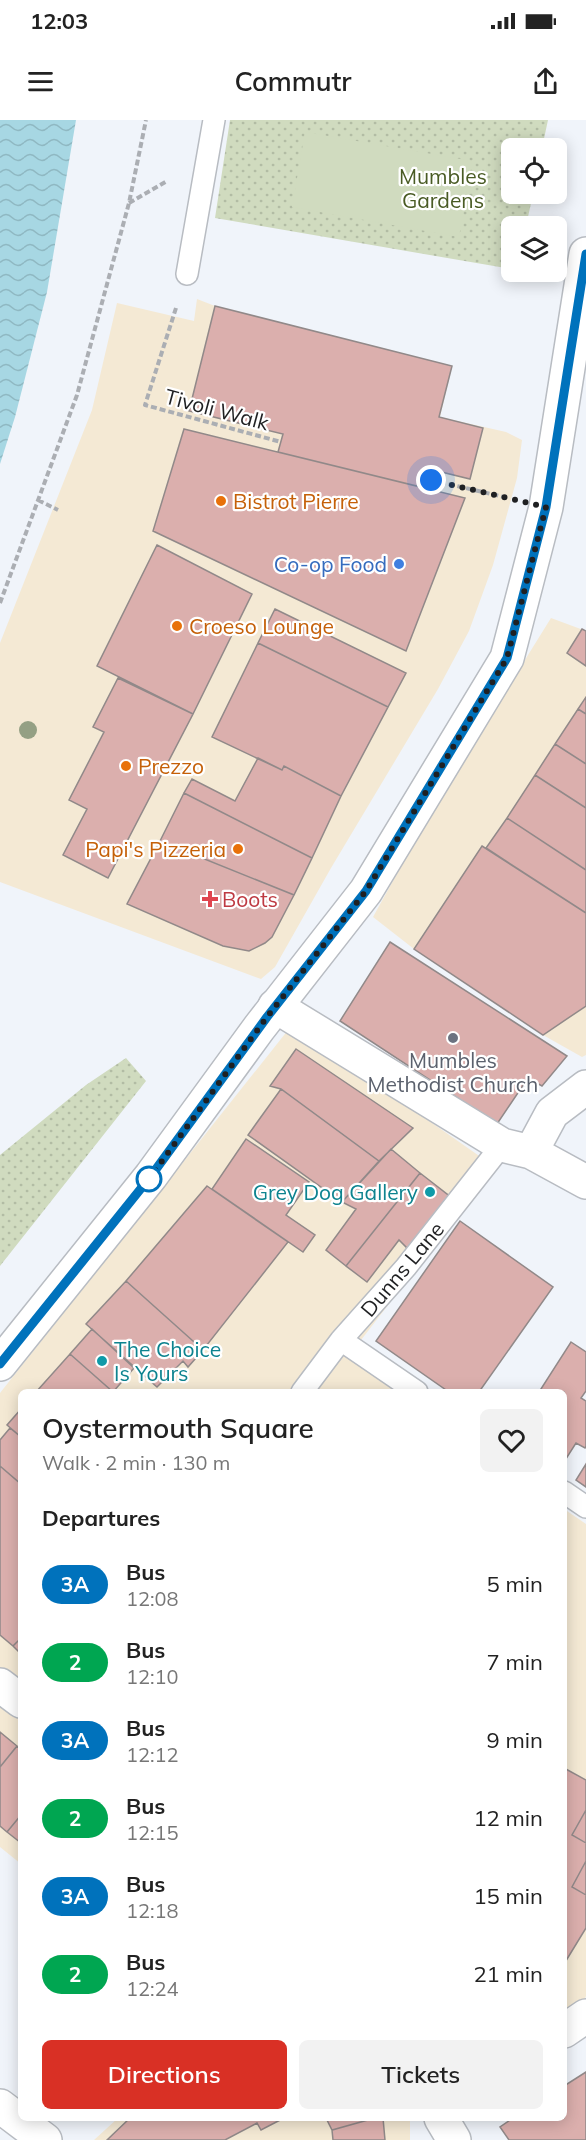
<!DOCTYPE html>
<html lang="en">
<head>
<meta charset="utf-8">
<style>
	:root { --surface:#fff; --page:#f2f2f2; --text:#222; --muted:#767676; --accent:#d93025 }
	body { margin:0; font-family:Mulish,sans-serif; background:var(--page); color:var(--text); height:100vh; display:flex; flex-direction:column; font-size:22px; white-space:nowrap }
	* { box-sizing:border-box; margin:0 }
	p { font-size:20px; color:var(--muted) }
	.icon { flex:none; width:33px; height:33px; fill:none; stroke:currentColor; stroke-width:2; stroke-linecap:round; stroke-linejoin:round }
	.map { position:relative; flex:1; overflow:hidden }
	.sheet { position:absolute; left:18px; top:1269px; width:549px; height:732px; display:flex; flex-direction:column; background:var(--surface); border-radius:9px; box-shadow:0 3px 15px #0003 }
	.sheet>* { flex:none }
	.badge { padding:0 12px; border-radius:20px; font-size:21px; line-height:39px }
	.controls { position:absolute; left:501px; top:18px; display:grid; gap:12px }
	.controls a { display:grid; place-items:center; width:66px; height:66px; border-radius:9px; background:var(--surface); box-shadow:0 3px 15px #0003; font-size:30px }
	.you { position:absolute; width:30px; height:30px; margin:-15px; border:4px solid #fff; border-radius:50%; background:#1a73e8; box-shadow:0 0 0 9px #1a73e833 }
	.map>.badge { position:absolute; translate:-50% -50%; box-shadow:0 0 0 3px #fff }
	h2 { padding:0 24px; font-size:22px; line-height:54px }
	.round { display:grid; place-items:center; flex:none; width:63px; height:63px; border-radius:9px; background:var(--page) }
	.overview { display:flex; align-items:center; justify-content:space-between; height:102px; padding:0 24px }
	h1 { font-size:28px; font-weight:600; line-height:45px }
	.primary-button { display:flex; gap:12px; margin-top:auto; padding:12px 24px }
	.primary-button a { flex:1; height:69px; border-radius:9px; background:var(--accent); color:#fff; font-size:24px; font-weight:600; line-height:69px; text-align:center }
	.primary-button a+a { background:var(--page); color:var(--text) }
	ul { padding:0; list-style:none }
	li { display:flex; align-items:center; gap:18px; height:78px; padding:0 24px }
	li div { flex:1 }
	li b { display:block; font-size:22px }
	li em { font-style:normal }
	li .badge { min-width:66px; font-weight:700; text-align:center }
	.status { display:flex; justify-content:space-between; align-items:center; height:42px; padding:0 30px; background:var(--surface); direction:ltr }
	.status svg { height:16px; fill:currentColor }
	header { display:flex; justify-content:space-between; align-items:center; height:78px; padding:0 24px; background:var(--surface); font-size:27px; font-weight:600 }
	.map>svg:first-child { display:block }
	.commercial { fill:#f4e9d4 }
	.grass { fill:url(#grass-dots) }
	.pitch { fill:#d0dbbf }
	.water { fill:url(#water-waves) }
	.building { fill:#dbafad; stroke:#918989; stroke-width:1.5 }
	.lines { fill:none; stroke-linecap:round; stroke-linejoin:round }
	.lane-casing { stroke:#b8bcc2; stroke-width:24 }
	.street-casing { stroke:#b8bcc2; stroke-width:36 }
	.secondary-casing { stroke:#b8bcc2; stroke-width:36 }
	.path { stroke:#abaeb3; stroke-width:4; stroke-dasharray:6 3; stroke-linecap:butt }
	.lane { stroke:#fff; stroke-width:21 }
	.street { stroke:#fff; stroke-width:33 }
	.secondary { stroke:#fff; stroke-width:33 }
	.tree { fill:#94a084 }
	.line-casing { stroke:#fff; stroke-width:14 }
	.line { stroke:#0072bc; stroke-width:9 }
	.walk { stroke:#1f2022; stroke-width:6; stroke-dasharray:0 10.8 }
	.food-dot { fill:#e8710a; stroke:#fff; stroke-width:2 }
	.shop-dot { fill:#3f7fe0; stroke:#fff; stroke-width:2 }
	.health-dot { fill:#e0444e; stroke:#fff; stroke-width:2 }
	.worship-dot { fill:#6b7280; stroke:#fff; stroke-width:2 }
	.stop-dot { fill:#fff; stroke:#0072bc; stroke-width:3 }
	.culture-dot { fill:#0f9aa8; stroke:#fff; stroke-width:2 }
	.labels { text-anchor:middle; dominant-baseline:central; stroke-width:4.5; stroke-linejoin:round; paint-order:stroke }
	.park-label { font-size:21px; fill:#495b24; stroke:#fff }
	.street-label { font-size:21px; fill:#1f2022; stroke:#fff }
	.food-label { font-size:21px; fill:#c56008; stroke:#fff; text-anchor:start }
	.shop-label { font-size:21px; fill:#366cbe; stroke:#fff; text-anchor:end }
	.health-label { font-size:21px; fill:#be3a42; stroke:#fff; text-anchor:start }
	.worship-label { font-size:21px; fill:#5b616d; stroke:#fff }
	.culture-label { font-size:21px; fill:#0d838f; stroke:#fff; text-anchor:end }
</style>
</head>
<body>
<div class="status"><b>12:03</b><svg viewBox="0 0 49 12"><path d="M0 12V9h3v3zM5 12V6h3v6zM10 12V3h3v9zM15 12V0h3v12zM26 1h20v11H26zM47 4h2v5h-2z"/></svg></div>
<header><svg class="icon" aria-label="menu" viewBox="0 0 24 24"><path d="M4 6h16M4 12h16M4 18h16"/></svg>Commutr<svg class="icon" aria-label="share" viewBox="0 0 24 24"><path d="M12 15V3M7 8l5-5 5 5M5 13v7h14v-7"/></svg></header>
<div class="map">
<svg width="586" height="2020" viewBox="0 0 586 2020">
	<defs>
		<pattern id="grass-dots" width="8" height="8" patternUnits="userSpaceOnUse" patternTransform="scale(1.5)"><rect width="8" height="8" fill="#d0dbbf"/><path d="M2 2h.1M6 6h.1" fill="none" stroke="#b2bca4" stroke-width="1.8" stroke-linecap="round"/></pattern>
		<pattern id="water-waves" width="16" height="10" patternUnits="userSpaceOnUse" patternTransform="scale(1.5)"><rect width="16" height="10" fill="#a7d7e3"/><path d="M0 5q4-4 8 0t8 0" fill="none" stroke="#8fb8c2"/></pattern>
	</defs>
	<rect width="100%" height="100%" fill="#f0f4fa"/>
	<!-- commercial -->
	<path class="commercial" d="M197,179L215,186L452,246L440,297L506,312L522,320L517,358L493,445L469,511L438,569L331,748L275,847L261,859L0,762V523L92,290L117,183L194,201Z
		M551,498L586,511V935L582,937L543,915L414,829L373,797L435,685Z
		M292,905L495,1047L351,1233L404,1272H21V1744L0,1727V1273Z
		M564,1389L586,1404V1876L581,1887L564,1898Z
		M118,1998H410V2020H94Z"/>
	<!-- grass -->
	<path class="grass" d="M230,0H548L542,28H512V74H533L526,106H512L511,149L215,98Z
		M126,938L146,961L0,1146V1035L86,965Z"/>
	<!-- pitch -->
	<path class="pitch" d="M305,12L472,41L459,117L292,87Z"/>
	<!-- water -->
	<path class="water" d="M0,0H76L47,172L15,297L0,344Z"/>
	<!-- building -->
	<path class="building" d="M215,186L452,246L439,297L483,308L470,359L433,350L429,369L278,332L283,314L189,291Z
		M184,309L465,378L406,531L153,411Z
		M157,425L252,474L193,594L97,546Z
		M275,489L406,553L388,587L258,523Z
		M582,509L586,511V546L567,533Z
		M258,523L388,587L341,676L284,646L282,650L212,617Z
		M118,558L193,594L108,758L63,735L87,689L69,680L104,612L93,607Z
		M586,577V594L578,589Z
		M578,589L586,594V644L555,624Z
		M555,624L586,644V688L535,655Z
		M258,638L282,650L284,646L341,676L312,738L184,673L192,659L235,681Z
		M535,655L586,688V750L507,698Z
		M184,673L312,738L294,775L160,721Z
		M507,698L586,750V793L486,728Z
		M160,721L294,775L272,817L265,823L249,831L223,826L127,784Z
		M482,726L586,793V886L543,915L414,829Z
		M390,822L567,936L542,966L528,958L497,1004L340,901Z
		M296,929L413,1008L379,1041L281,969L270,966Z
		M281,969L379,1041L342,1082L248,1015Z
		M246,1019L309,1062L286,1095L315,1115L303,1132L212,1069Z
		M391,1029L420,1053L346,1146L326,1130L356,1089L342,1082Z
		M420,1053L452,1078L410,1131L399,1120L367,1162L346,1146Z
		M207,1066L288,1122L203,1230L126,1161Z
		M460,1101L553,1167L479,1272H449L376,1221Z
		M126,1161L203,1230L188,1247L183,1241L157,1267L86,1204Z
		M92,1209L134,1248L113,1272L70,1234Z
		M571,1222L586,1232V1271L581,1278L586,1281V1326L585,1328L576,1323L564,1342V1272H539Z
		M70,1234L113,1272H36Z
		M21,1289V1317L7,1305Z
		M10,1308L21,1317V1364L0,1346V1320Z
		M586,1344V1367L576,1360Z
		M0,1346L21,1364V1518L13,1526L0,1515Z
		M21,1518V1534L13,1526Z
		M0,1612L17,1626L0,1647Z
		M17,1626L21,1629V1695L7,1712L0,1706V1647Z
		M564,1648L586,1660V1808L564,1844Z
		M586,1690V1723L572,1715Z
		M21,1695V1723L7,1712Z
		M586,1741V1775L572,1767Z
		M586,1952V2020H509L500,2007L513,1998H564V1966Z
		M130,1998H284L261,2010L257,2003L225,2020H107Z
		M326,1998H375L332,2010Z
		M375,1998H383L385,2020H333L332,2010Z"/>
	<g class="lines">
		<!-- lane casing -->
		<g class="lane-casing">
			<path id="lane" d="M187,154L214,0
				M341,1220L417,1272
				M302,1272L341,1220L406,1147L502,1025
				M564,1372L586,1387"/>
		</g>
		<!-- street casing -->
		<g class="street-casing">
			<path id="street" d="M275,886L502,1025L531,1032L586,1062
				M531,1032L552,993L586,967
				M564,1911L586,1896
				M0,1986L45,2020"/>
		</g>
		<!-- secondary casing -->
		<g class="secondary-casing">
			<path id="secondary" d="M0,1244L151,1056L259,908L366,771L507,538L546,387L586,134
				M0,1565L21,1581
				M441,1998L454,2020"/>
		</g>
		<!-- path -->
		<path class="path" d="M129,83L167,61
			M176,188L145,285L281,322
			M431,360L504,377
			M38,380L58,390
			M0,483L77,275L129,83L146,0"/>
		<!-- lane -->
		<use href="#lane" class="lane"/>
		<!-- street -->
		<use href="#street" class="street"/>
		<!-- secondary -->
		<use href="#secondary" class="secondary"/>
	</g>
	<!-- trees -->
	<circle class="tree" cx="28" cy="610" r="9"/>
	<g class="lines">
		<!-- line casing -->
		<g class="line-casing">
			<path id="line" d="M0,1244L151,1056L267,897L366,771L507,538L546,387L586,134"/>
		</g>
		<!-- line -->
		<use href="#line" class="line"/>
		<!-- walk -->
		<path class="walk" d="M149,1059L267,897L366,771L507,538L546,387L431,360"/>
	</g>
	<!-- markers -->
	<g class="food-dot">
		<circle cx="221" cy="381" r="6"/>
		<circle cx="177" cy="506" r="6"/>
		<circle cx="126" cy="646" r="6"/>
		<circle cx="238" cy="729" r="6"/>
	</g>
	<circle class="shop-dot" cx="399" cy="444" r="6"/>
	<path class="health-dot" d="M207 770h6v6h6v6h-6v6h-6v-6h-6v-6h6z"/>
	<circle class="worship-dot" cx="453" cy="918" r="6"/>
	<circle class="stop-dot" cx="149" cy="1059" r="12"/>
	<g class="culture-dot">
		<circle cx="430" cy="1072" r="6"/>
		<circle cx="102" cy="1241" r="6"/>
	</g>
	<g class="labels">
		<!-- park labels -->
		<g class="park-label">
			<text x="443" y="56">Mumbles<tspan x="443" dy="24">Gardens</tspan></text>
		</g>
		<!-- street labels -->
		<g class="street-label">
			<text transform="translate(217 289) rotate(15)">Tivoli Walk</text>
			<text transform="translate(402 1149) rotate(-50)">Dunns Lane</text>
		</g>
		<!-- food labels -->
		<g class="food-label">
			<text x="233" y="381">Bistrot Pierre</text>
			<text x="189" y="506">Croeso Lounge</text>
			<text x="138" y="646">Prezzo</text>
			<text x="226" y="729" text-anchor="end">Papi's Pizzeria</text>
		</g>
		<!-- shop labels -->
		<g class="shop-label">
			<text x="387" y="444">Co-op Food</text>
		</g>
		<!-- health labels -->
		<g class="health-label">
			<text x="222" y="779">Boots</text>
		</g>
		<!-- worship labels -->
		<g class="worship-label">
			<text x="453" y="940">Mumbles<tspan x="453" dy="24">Methodist Church</tspan></text>
		</g>
		<!-- culture labels -->
		<g class="culture-label">
			<text x="418" y="1072">Grey Dog Gallery</text>
			<text x="114" y="1229" text-anchor="start">The Choice<tspan x="114" dy="24">Is Yours</tspan></text>
		</g>
	</g>
</svg>
<div class="controls">
<a><svg class="icon" aria-label="locate" viewBox="0 0 24 24"><circle cx="12" cy="12" r="6"/><path d="M12 2v4M12 18v4M2 12h4M18 12h4"/></svg></a>
<a><svg class="icon" aria-label="layers" viewBox="0 0 24 24"><path d="M12 4l9 5-9 5-9-5zM3 14l9 5 9-5"/></svg></a>
</div>
<div class="you" style="left:431px;top:360px"></div>
<section class="sheet">
<div class="overview"><div><h1>Oystermouth Square</h1><p>Walk · 2 min · 130 m</p></div><a class="round"><svg class="icon" aria-label="heart" viewBox="0 0 24 24"><path d="M12 20l-8-8c-3-5 5-10 8-4 3-6 11-1 8 4z"/></svg></a></div>
<h2>Departures</h2>
<ul>
<li><span class="badge" style="background:#0072bc;color:#fff">3A</span><div><b>Bus</b><p>12:08</p></div><em>5 min</em></li>
<li><span class="badge" style="background:#00a651;color:#fff">2</span><div><b>Bus</b><p>12:10</p></div><em>7 min</em></li>
<li><span class="badge" style="background:#0072bc;color:#fff">3A</span><div><b>Bus</b><p>12:12</p></div><em>9 min</em></li>
<li><span class="badge" style="background:#00a651;color:#fff">2</span><div><b>Bus</b><p>12:15</p></div><em>12 min</em></li>
<li><span class="badge" style="background:#0072bc;color:#fff">3A</span><div><b>Bus</b><p>12:18</p></div><em>15 min</em></li>
<li><span class="badge" style="background:#00a651;color:#fff">2</span><div><b>Bus</b><p>12:24</p></div><em>21 min</em></li>
</ul>
<div class="primary-button"><a>Directions</a><a>Tickets</a></div>
</section>
</div>
</body>
</html>
